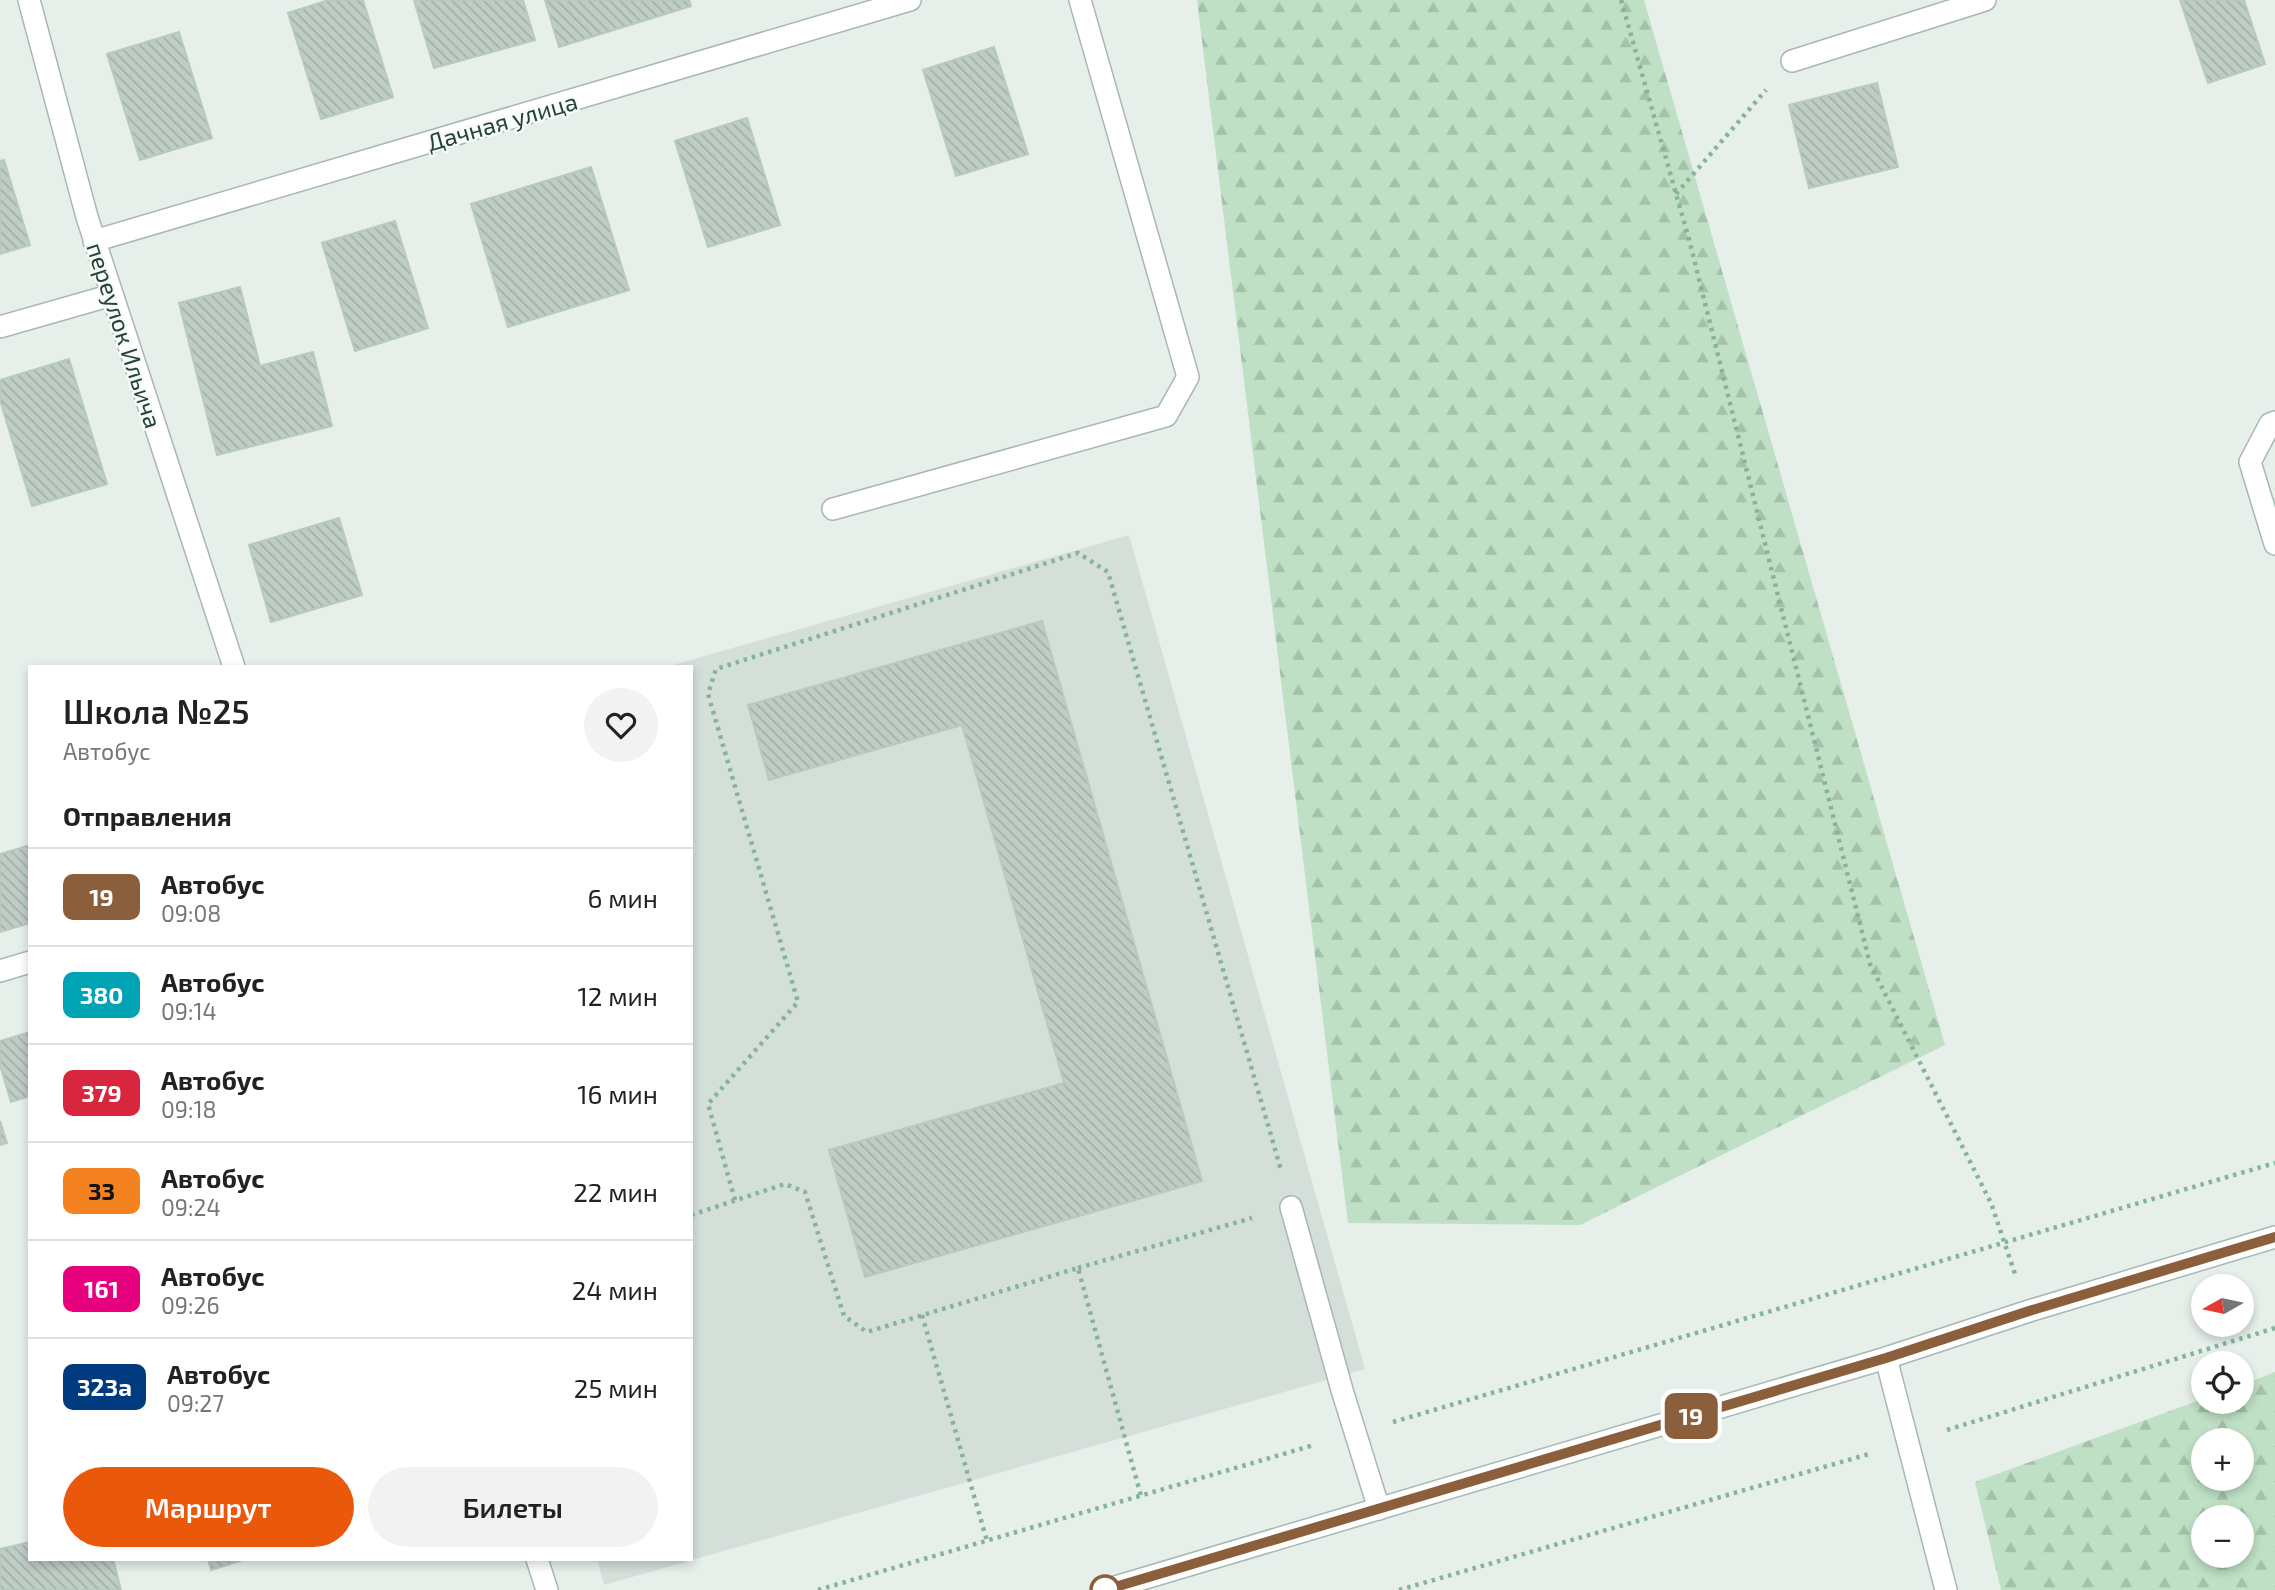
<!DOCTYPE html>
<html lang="ru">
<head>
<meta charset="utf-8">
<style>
	:root { --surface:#fff; --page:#f2f2f2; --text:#222; --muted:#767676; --line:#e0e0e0; --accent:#ea580c }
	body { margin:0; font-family:"Exo 2",sans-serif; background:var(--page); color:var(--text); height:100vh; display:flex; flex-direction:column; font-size:26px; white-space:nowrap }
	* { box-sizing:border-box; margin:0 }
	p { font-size:23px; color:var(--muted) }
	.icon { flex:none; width:38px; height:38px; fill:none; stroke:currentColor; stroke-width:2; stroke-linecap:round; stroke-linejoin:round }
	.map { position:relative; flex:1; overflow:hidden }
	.panel { position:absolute; left:28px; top:665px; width:665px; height:896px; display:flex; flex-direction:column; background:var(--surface); border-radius:0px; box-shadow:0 4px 10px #0003 }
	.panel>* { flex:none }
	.badge { padding:0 14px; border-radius:10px; font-size:24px; line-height:46px }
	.needle { width:46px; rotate:261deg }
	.fabs { position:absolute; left:2191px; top:1274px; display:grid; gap:14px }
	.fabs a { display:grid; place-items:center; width:63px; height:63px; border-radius:50%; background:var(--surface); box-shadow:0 4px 10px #0003; font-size:35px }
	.map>.badge { position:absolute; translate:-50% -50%; box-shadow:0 0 0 4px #fff }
	h2 { padding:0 35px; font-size:26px; line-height:63px }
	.round { display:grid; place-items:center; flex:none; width:74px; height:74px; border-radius:37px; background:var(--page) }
	.summary { display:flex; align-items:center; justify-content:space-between; height:119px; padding:0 35px }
	h1 { font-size:33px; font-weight:600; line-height:52px }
	.primary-button { display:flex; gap:14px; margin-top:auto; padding:14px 35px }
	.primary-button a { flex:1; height:80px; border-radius:42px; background:var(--accent); color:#fff; font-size:28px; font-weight:600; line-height:80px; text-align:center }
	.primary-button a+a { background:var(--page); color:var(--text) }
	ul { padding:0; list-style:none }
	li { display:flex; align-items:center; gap:21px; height:98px; padding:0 35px; border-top:2px solid var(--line) }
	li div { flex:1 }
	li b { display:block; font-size:26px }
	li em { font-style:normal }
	li .badge { min-width:77px; font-weight:700; text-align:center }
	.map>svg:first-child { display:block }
	.built { fill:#d4dfd9 }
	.forest { fill:url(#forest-firs); fill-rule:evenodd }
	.building { fill:url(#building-back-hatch); stroke:#b8c9c0; stroke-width:2 }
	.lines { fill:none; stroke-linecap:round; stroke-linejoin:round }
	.service-casing { stroke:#a8b8b0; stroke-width:24 }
	.minor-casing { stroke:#a8b8b0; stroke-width:24 }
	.tertiary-casing { stroke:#a8b8b0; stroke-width:24 }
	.path { stroke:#86b3a0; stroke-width:4.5; stroke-dasharray:3.5 5; stroke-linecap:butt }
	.service { stroke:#fff; stroke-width:21 }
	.minor { stroke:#fff; stroke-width:21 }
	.tertiary { stroke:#fff; stroke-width:21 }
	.line-casing { stroke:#fff; stroke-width:16 }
	.line { stroke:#8b5e3c; stroke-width:10 }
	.stop-dot { fill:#fff; stroke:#8b5e3c; stroke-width:3.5 }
	.labels { text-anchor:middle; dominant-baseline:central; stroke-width:5; stroke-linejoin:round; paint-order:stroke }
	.street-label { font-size:24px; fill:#244236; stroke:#f7fbf8 }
</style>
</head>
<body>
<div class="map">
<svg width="2275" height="1590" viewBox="0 0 2275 1590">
	<defs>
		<pattern id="forest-firs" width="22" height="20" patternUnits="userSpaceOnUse" patternTransform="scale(1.75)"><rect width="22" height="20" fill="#bfe0c4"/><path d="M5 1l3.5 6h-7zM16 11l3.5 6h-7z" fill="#a4c1a9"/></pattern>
		<pattern id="building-back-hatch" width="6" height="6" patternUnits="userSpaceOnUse" patternTransform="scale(1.75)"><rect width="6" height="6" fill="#becdc5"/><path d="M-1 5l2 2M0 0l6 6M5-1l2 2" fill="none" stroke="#a3b1aa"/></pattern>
	</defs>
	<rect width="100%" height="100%" fill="#e6efea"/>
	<!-- built -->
	<path class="built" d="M1129,535L1365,1369L604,1585L597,1559H691V667H666Z"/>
	<!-- forest -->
	<path class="forest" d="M1197,0H1644L1945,1045L1580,1225L1348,1223Z
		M2275,1372V1590H2001L1975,1482L2203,1399V1402H2242V1385ZM2203,1440H2242V1479H2203ZM2203,1517H2242V1556H2203Z"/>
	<!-- building -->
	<path class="building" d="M329,0H363L393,97L321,119L288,13Z
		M414,0H523L535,40L434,68Z
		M545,0H689L691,6L559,47Z
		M2180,0H2244L2265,64L2208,83Z
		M179,32L212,138L140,160L107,54Z
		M994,47L1028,154L956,176L923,70Z
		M1877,83L1898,167L1809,188L1789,105Z
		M747,118L780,225L708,247L675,141Z
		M4,160L30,245L0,254V161Z
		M591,167L629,290L508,327L471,204Z
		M395,221L428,328L355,351L322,243Z
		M240,287L260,366L313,352L332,426L217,455L179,303Z
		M69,359L107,484L32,506L0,400V380Z
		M339,518L362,595L271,622L249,545Z
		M1042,621L1202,1181L865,1277L829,1150L1064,1083L962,725L769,780L748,705Z
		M30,845V923L0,932V854Z
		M30,1032V1096L11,1102L0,1065V1041Z
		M0,1121L7,1143L0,1145Z
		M30,1542V1559H113L121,1590H0V1549Z
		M208,1559H246L211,1570Z"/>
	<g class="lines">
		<!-- service casing -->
		<g class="service-casing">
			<path id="service" d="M1792,61L1985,0
				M2275,422L2270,424L2250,462L2275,544
				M833,509L1166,416L1188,377L1080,0
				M1291,1207L1342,1390L1379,1509"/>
		</g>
		<!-- minor casing -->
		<g class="minor-casing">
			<path id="minor" d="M29,0L87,217L234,667
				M94,241L910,0
				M0,327L112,295
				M0,971L30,962
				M1886,1358L1946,1590
				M537,1559L547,1590"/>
		</g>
		<!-- tertiary casing -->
		<g class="tertiary-casing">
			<path id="tertiary" d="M1105,1590L1886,1358L2029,1311L2275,1237"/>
		</g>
		<!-- path -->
		<path class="path" d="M1621,0L1690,243L1870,964L1991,1203L2015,1274
			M1676,194L1766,90
			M735,1200L708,1104L798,1002L708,694L716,669L1078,553L1108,572L1281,1170
			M691,1215L785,1184L805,1192L844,1316L867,1332L1078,1268L1141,1496
			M1078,1268L1252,1218
			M922,1315L987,1541
			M1393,1422L2275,1163
			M1947,1430L2275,1328
			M818,1590L1314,1445
			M1399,1590L1869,1454"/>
		<!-- service -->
		<use href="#service" class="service"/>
		<!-- minor -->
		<use href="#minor" class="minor"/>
		<!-- tertiary -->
		<use href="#tertiary" class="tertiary"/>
	</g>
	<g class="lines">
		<!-- line casing -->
		<g class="line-casing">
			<path id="line" d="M1105,1590L1886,1358L2029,1311L2275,1237"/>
		</g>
		<!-- line -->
		<use href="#line" class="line"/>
	</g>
	<!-- markers -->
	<circle class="stop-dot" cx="1105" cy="1590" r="14"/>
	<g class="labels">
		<!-- street labels -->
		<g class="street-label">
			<text transform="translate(502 121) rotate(-16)">Дачная улица</text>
			<text transform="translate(125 335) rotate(72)">переулок Ильича</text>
		</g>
	</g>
</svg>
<div class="fabs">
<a><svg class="needle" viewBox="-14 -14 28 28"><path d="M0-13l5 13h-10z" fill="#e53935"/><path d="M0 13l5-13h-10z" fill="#767676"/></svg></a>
<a><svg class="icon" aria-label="locate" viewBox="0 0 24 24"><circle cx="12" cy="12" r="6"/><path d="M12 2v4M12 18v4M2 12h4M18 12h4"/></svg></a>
<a>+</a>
<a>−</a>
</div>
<b class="badge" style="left:1691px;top:1416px;background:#8b5e3c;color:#fff">19</b>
<section class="panel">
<div class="summary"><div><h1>Школа №25</h1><p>Автобус</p></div><a class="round"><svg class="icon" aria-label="heart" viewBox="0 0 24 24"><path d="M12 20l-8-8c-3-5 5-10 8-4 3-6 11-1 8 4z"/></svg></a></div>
<h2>Отправления</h2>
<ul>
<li><span class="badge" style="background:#8b5e3c;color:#fff">19</span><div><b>Автобус</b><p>09:08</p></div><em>6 мин</em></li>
<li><span class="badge" style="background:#00a3b4;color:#fff">380</span><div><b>Автобус</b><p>09:14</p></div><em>12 мин</em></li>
<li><span class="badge" style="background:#d7263d;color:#fff">379</span><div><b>Автобус</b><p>09:18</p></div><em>16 мин</em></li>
<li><span class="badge" style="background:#f58220;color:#111">33</span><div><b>Автобус</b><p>09:24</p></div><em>22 мин</em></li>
<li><span class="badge" style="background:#e6007e;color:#fff">161</span><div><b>Автобус</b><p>09:26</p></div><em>24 мин</em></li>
<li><span class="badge" style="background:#003b80;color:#fff">323а</span><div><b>Автобус</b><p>09:27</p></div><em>25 мин</em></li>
</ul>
<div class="primary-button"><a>Маршрут</a><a>Билеты</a></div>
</section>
</div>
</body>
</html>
